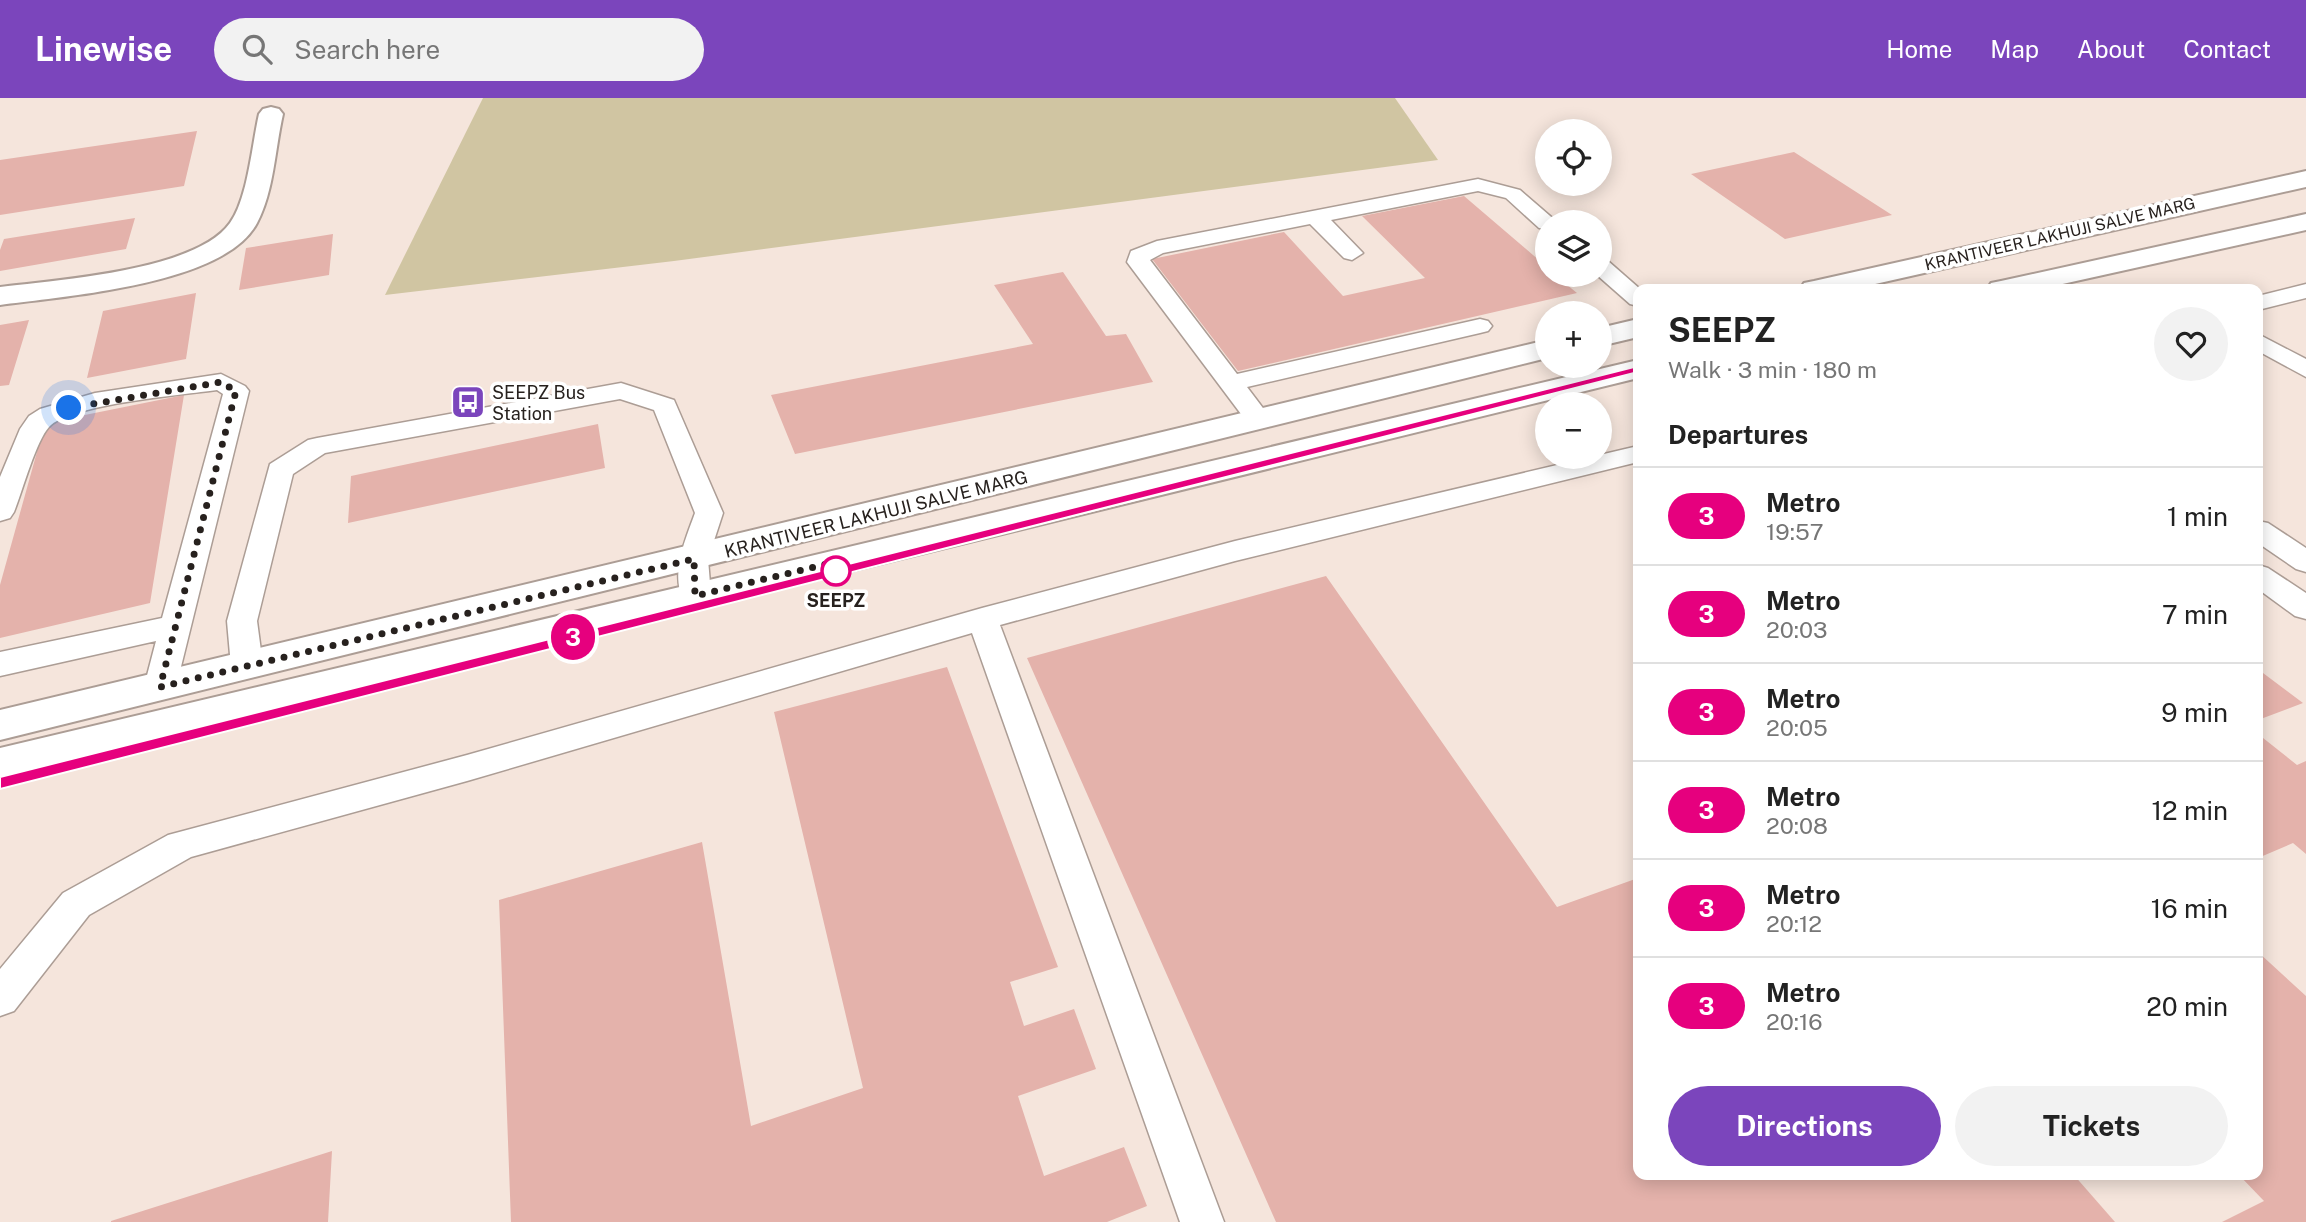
<!DOCTYPE html>
<html lang="en">
<head>
<meta charset="utf-8">
<style>
	:root { --surface:#fff; --page:#f2f2f2; --text:#222; --muted:#767676; --line:#e0e0e0; --accent:#7b45bc }
	body { margin:0; font-family:"Public Sans",sans-serif; background:var(--page); color:var(--text); height:100vh; display:flex; flex-direction:column; font-size:26px; white-space:nowrap }
	* { box-sizing:border-box; margin:0 }
	p { font-size:23px; color:var(--muted) }
	.icon { flex:none; width:38px; height:38px; fill:none; stroke:currentColor; stroke-width:2; stroke-linecap:round; stroke-linejoin:round }
	.map { position:relative; flex:1; overflow:hidden }
	.sheet { position:absolute; left:1633px; top:186px; width:630px; height:896px; display:flex; flex-direction:column; background:var(--surface); border-radius:14px; box-shadow:0 4px 18px #0003 }
	.sheet>* { flex:none }
	.badge { padding:0 14px; border-radius:23px; font-size:24px; line-height:46px }
	.buttons { position:absolute; left:1535px; top:21px; display:grid; gap:14px }
	.buttons a { display:grid; place-items:center; width:77px; height:77px; border-radius:50%; background:var(--surface); box-shadow:0 4px 18px #0003; font-size:35px }
	.you { position:absolute; width:35px; height:35px; margin:-18px; border:5px solid #fff; border-radius:50%; background:#1a73e8; box-shadow:0 0 0 10px #1a73e833 }
	.map>.badge { position:absolute; translate:-50% -50%; box-shadow:0 0 0 4px #fff }
	h2 { padding:0 35px; font-size:26px; line-height:63px }
	.round { display:grid; place-items:center; flex:none; width:74px; height:74px; border-radius:37px; background:var(--page) }
	.head { display:flex; align-items:center; justify-content:space-between; height:119px; padding:0 35px }
	h1 { font-size:33px; font-weight:700; line-height:52px }
	.action { display:flex; gap:14px; margin-top:auto; padding:14px 35px }
	.action a { flex:1; height:80px; border-radius:42px; background:var(--accent); color:#fff; font-size:28px; font-weight:700; line-height:80px; text-align:center }
	.action a+a { background:var(--page); color:var(--text) }
	ul { padding:0; list-style:none }
	li { display:flex; align-items:center; gap:21px; height:98px; padding:0 35px; border-top:2px solid var(--line) }
	li div { flex:1 }
	li b { display:block; font-size:26px }
	li em { font-style:normal }
	li .badge { min-width:77px; font-weight:700; text-align:center }
	header { display:flex; align-items:center; gap:42px; box-sizing:border-box; height:98px; padding:0 35px; background:var(--accent); color:#fff }
	header strong { font-size:33px }
	nav { display:flex; gap:38px; margin-inline-start:auto; font-size:24px }
	.search { width:490px; height:63px; background:var(--page); display:flex; align-items:center; gap:18px; box-sizing:border-box; padding:0 24px; border-radius:38px; color:var(--muted); font-size:26px }
	.map>svg:first-child { display:block }
	.green { fill:#d0c5a2 }
	.building { fill:#e4b2ab }
	.lines { fill:none; stroke-linecap:round; stroke-linejoin:round }
	.lane-casing { stroke:#ac9d95; stroke-width:3 }
	.street-casing { stroke:#ac9d95; stroke-width:4 }
	.secondary-casing { stroke:#ac9d95; stroke-width:4 }
	.lane { fill:#fff; fill-rule:evenodd }
	.street { fill:#fff; fill-rule:evenodd }
	.secondary { fill:#fff; fill-rule:evenodd }
	.line { fill:#e6007e; stroke:#fff; stroke-width:2 }
	.walk { stroke:#27211e; stroke-width:7; stroke-dasharray:0 12.6 }
	.stop-dot { fill:#fff; stroke:#e6007e; stroke-width:3.5 }
	.labels { text-anchor:middle; dominant-baseline:central; stroke-width:7; stroke-linejoin:round; paint-order:stroke }
	.far-street-label { font-size:16px; fill:#27211e; stroke:#fff }
	.poi-label { font-size:18px; fill:#27211e; stroke:#fff; text-anchor:start }
	.street-label { font-size:18px; fill:#27211e; stroke:#fff }
	.stop-label { font-size:18px; font-weight:bold; fill:#27211e; stroke:#fff }
</style>
</head>
<body>
<header>
<strong>Linewise</strong>
<div class="search"><svg class="icon" aria-label="search" viewBox="0 0 24 24"><circle cx="10" cy="10" r="6"/><path d="M15 15l6 6"/></svg>Search here</div>
<nav><a>Home</a><a>Map</a><a>About</a><a>Contact</a></nav>
</header>
<div class="map">
<svg width="2306" height="1124" viewBox="0 0 2306 1124">
	<rect width="100%" height="100%" fill="#f5e5dc"/>
	<!-- green -->
	<path class="green" d="M483,0H1395L1438,62L674,163L385,197Z"/>
	<!-- building -->
	<path class="building" d="M197,33L184,88L0,117V62Z
		M1794,54L1892,117L1785,141L1691,76Z
		M1464,98L1547,169V177H1555L1577,195L1238,273L1152,161L1284,134L1343,198L1425,180L1362,118Z
		M135,120L126,151L0,173V152L4,141Z
		M333,136L329,177L239,192L246,150Z
		M1063,174L1106,238L1126,236L1153,284L795,356L771,297L1033,246L994,187Z
		M196,195L186,261L87,280L103,213Z
		M29,222L9,287L0,288V227Z
		M184,297L150,505L0,540V487L45,325Z
		M598,326L605,370L348,425L351,378Z
		M1326,478L1557,809L1638,780V1076H2073L2115,1124H1276L1027,560Z
		M947,569L1058,869L1010,884L1024,928L1074,911L1096,971L1018,998L1044,1078L1124,1049L1147,1108L1107,1124H511L499,802L702,744L751,1028L863,990L774,614Z
		M2259,572L2303,605L2258,622Z
		M2258,636L2297,667L2306,663V756L2293,745L2258,760Z
		M2258,854L2306,898V1124H2222L2264,1103L2238,1076H2258Z
		M332,1053L328,1124H111V1123Z"/>
	<g class="lines">
		<!-- lane casing -->
		<g class="lane-casing">
			<path id="lane" d="M1478,81L1520,92L1557,124H1547V131L1539,130L1506,100L1478,93L1331,122L1363,155L1352,162L1344,160L1310,126L1163,155L1150,162L1237,276L1480,221L1488,223L1492,228L1488,233L1480,235L1247,289L1272,322L1268,328H1250L1127,164L1131,153L1157,143Z
				M1600,161L1608,163L1640,191L1638,208L1630,206L1597,177H1600Z
				M2306,186V200L2258,212V198Z
				M2258,236L2306,261V279L2258,253Z
				M221,276L245,288L249,293L176,589L171,597L160,601L149,597L144,589L156,543L0,578V554L162,520L223,296L217,292C183,297 70,306 49,329C36,343 22,394 14,414L10,420L0,423V379L20,331L29,318L40,311L95,295Z
				M621,285L674,302L723,415L708,461L711,498L707,505L696,508L685,505C669,477 685,443 695,415L654,312L620,301L325,355L293,376L257,523L263,568L258,576L247,580L236,576L231,568L227,523L270,366L308,342L317,340Z
				M1638,348V364L1235,463L1000,527L1224,1124H1180L972,535L467,683L191,759L89,817L14,913L0,918V871L63,795L168,737L467,657L982,510L1235,443Z
				M2258,423L2268,425L2306,450V474L2296,471L2258,445Z
				M2258,467L2268,470L2306,495V521L2295,518L2258,491Z"/>
		</g>
		<!-- street casing -->
		<g class="street-casing">
			<path id="street" d="M271,9L279,11L283,16C275,51 274,93 257,125C225,187 64,198 0,207V189C56,182 196,173 230,125C248,100 252,46 259,16L263,11Z"/>
		</g>
		<!-- secondary casing -->
		<g class="secondary-casing">
			<path id="secondary" d="M2306,73V89L1853,191H1800L1804,185L1814,183Z
				M2306,116V132L2040,191H1987L1991,185L2001,183Z
				M1638,221V239L1600,248V230Z
				M1547,242V260L0,642V612Z
				M1638,262V280L0,682V650Z"/>
		</g>
		<!-- lane -->
		<use href="#lane" class="lane"/>
		<!-- street -->
		<use href="#street" class="street"/>
		<!-- secondary -->
		<use href="#secondary" class="secondary"/>
	</g>
	<!-- line -->
	<path class="line" d="M1638,268L1642,269V273L0,691V679Z"/>
	<g class="lines">
		<!-- walk -->
		<path class="walk" d="M69,310L221,284L236,293L160,589L694,461L695,498L831,465L836,473"/>
	</g>
	<!-- icons -->
	<defs>
		<g id="bus-square" transform="scale(1.75)"><rect x="-9" y="-9" width="18" height="18" rx="4" fill="#7b45bc" stroke="#fff"/><path d="M-5-6H5V4H4V6H2V4H-2V6H-4V4H-5ZM-3.5-4V0h7V-4ZM-3.5 1.2v1.5H-2V1.2ZM2 1.2v1.5H3.5V1.2Z" fill="#fff"/></g>
	</defs>
	<g fill-rule="evenodd">
		<use href="#bus-square" x="468" y="304"/>
	</g>
	<!-- markers -->
	<circle class="stop-dot" cx="836" cy="473" r="14"/>
	<g class="labels">
		<!-- far-street labels -->
		<g class="far-street-label">
			<text transform="translate(2060 136) rotate(-13)">KRANTIVEER LAKHUJI SALVE MARG</text>
		</g>
		<!-- poi labels -->
		<g class="poi-label">
			<text x="492" y="294">SEEPZ Bus<tspan x="492" dy="21">Station</tspan></text>
		</g>
		<!-- street labels -->
		<g class="street-label">
			<text transform="translate(876 416) rotate(-14)">KRANTIVEER LAKHUJI SALVE MARG</text>
		</g>
		<!-- stop labels -->
		<g class="stop-label">
			<text x="836" y="502">SEEPZ</text>
		</g>
	</g>
</svg>
<div class="buttons">
<a><svg class="icon" aria-label="locate" viewBox="0 0 24 24"><circle cx="12" cy="12" r="6"/><path d="M12 2v4M12 18v4M2 12h4M18 12h4"/></svg></a>
<a><svg class="icon" aria-label="layers" viewBox="0 0 24 24"><path d="M12 4l9 5-9 5-9-5zM3 14l9 5 9-5"/></svg></a>
<a>+</a>
<a>−</a>
</div>
<div class="you" style="left:69px;top:310px"></div>
<b class="badge" style="left:573px;top:539px;background:#e6007e;color:#fff">3</b>
<section class="sheet">
<div class="head"><div><h1>SEEPZ</h1><p>Walk · 3 min · 180 m</p></div><a class="round"><svg class="icon" aria-label="heart" viewBox="0 0 24 24"><path d="M12 20l-8-8c-3-5 5-10 8-4 3-6 11-1 8 4z"/></svg></a></div>
<h2>Departures</h2>
<ul>
<li><span class="badge" style="background:#e6007e;color:#fff">3</span><div><b>Metro</b><p>19:57</p></div><em>1 min</em></li>
<li><span class="badge" style="background:#e6007e;color:#fff">3</span><div><b>Metro</b><p>20:03</p></div><em>7 min</em></li>
<li><span class="badge" style="background:#e6007e;color:#fff">3</span><div><b>Metro</b><p>20:05</p></div><em>9 min</em></li>
<li><span class="badge" style="background:#e6007e;color:#fff">3</span><div><b>Metro</b><p>20:08</p></div><em>12 min</em></li>
<li><span class="badge" style="background:#e6007e;color:#fff">3</span><div><b>Metro</b><p>20:12</p></div><em>16 min</em></li>
<li><span class="badge" style="background:#e6007e;color:#fff">3</span><div><b>Metro</b><p>20:16</p></div><em>20 min</em></li>
</ul>
<div class="action"><a>Directions</a><a>Tickets</a></div>
</section>
</div>
</body>
</html>
